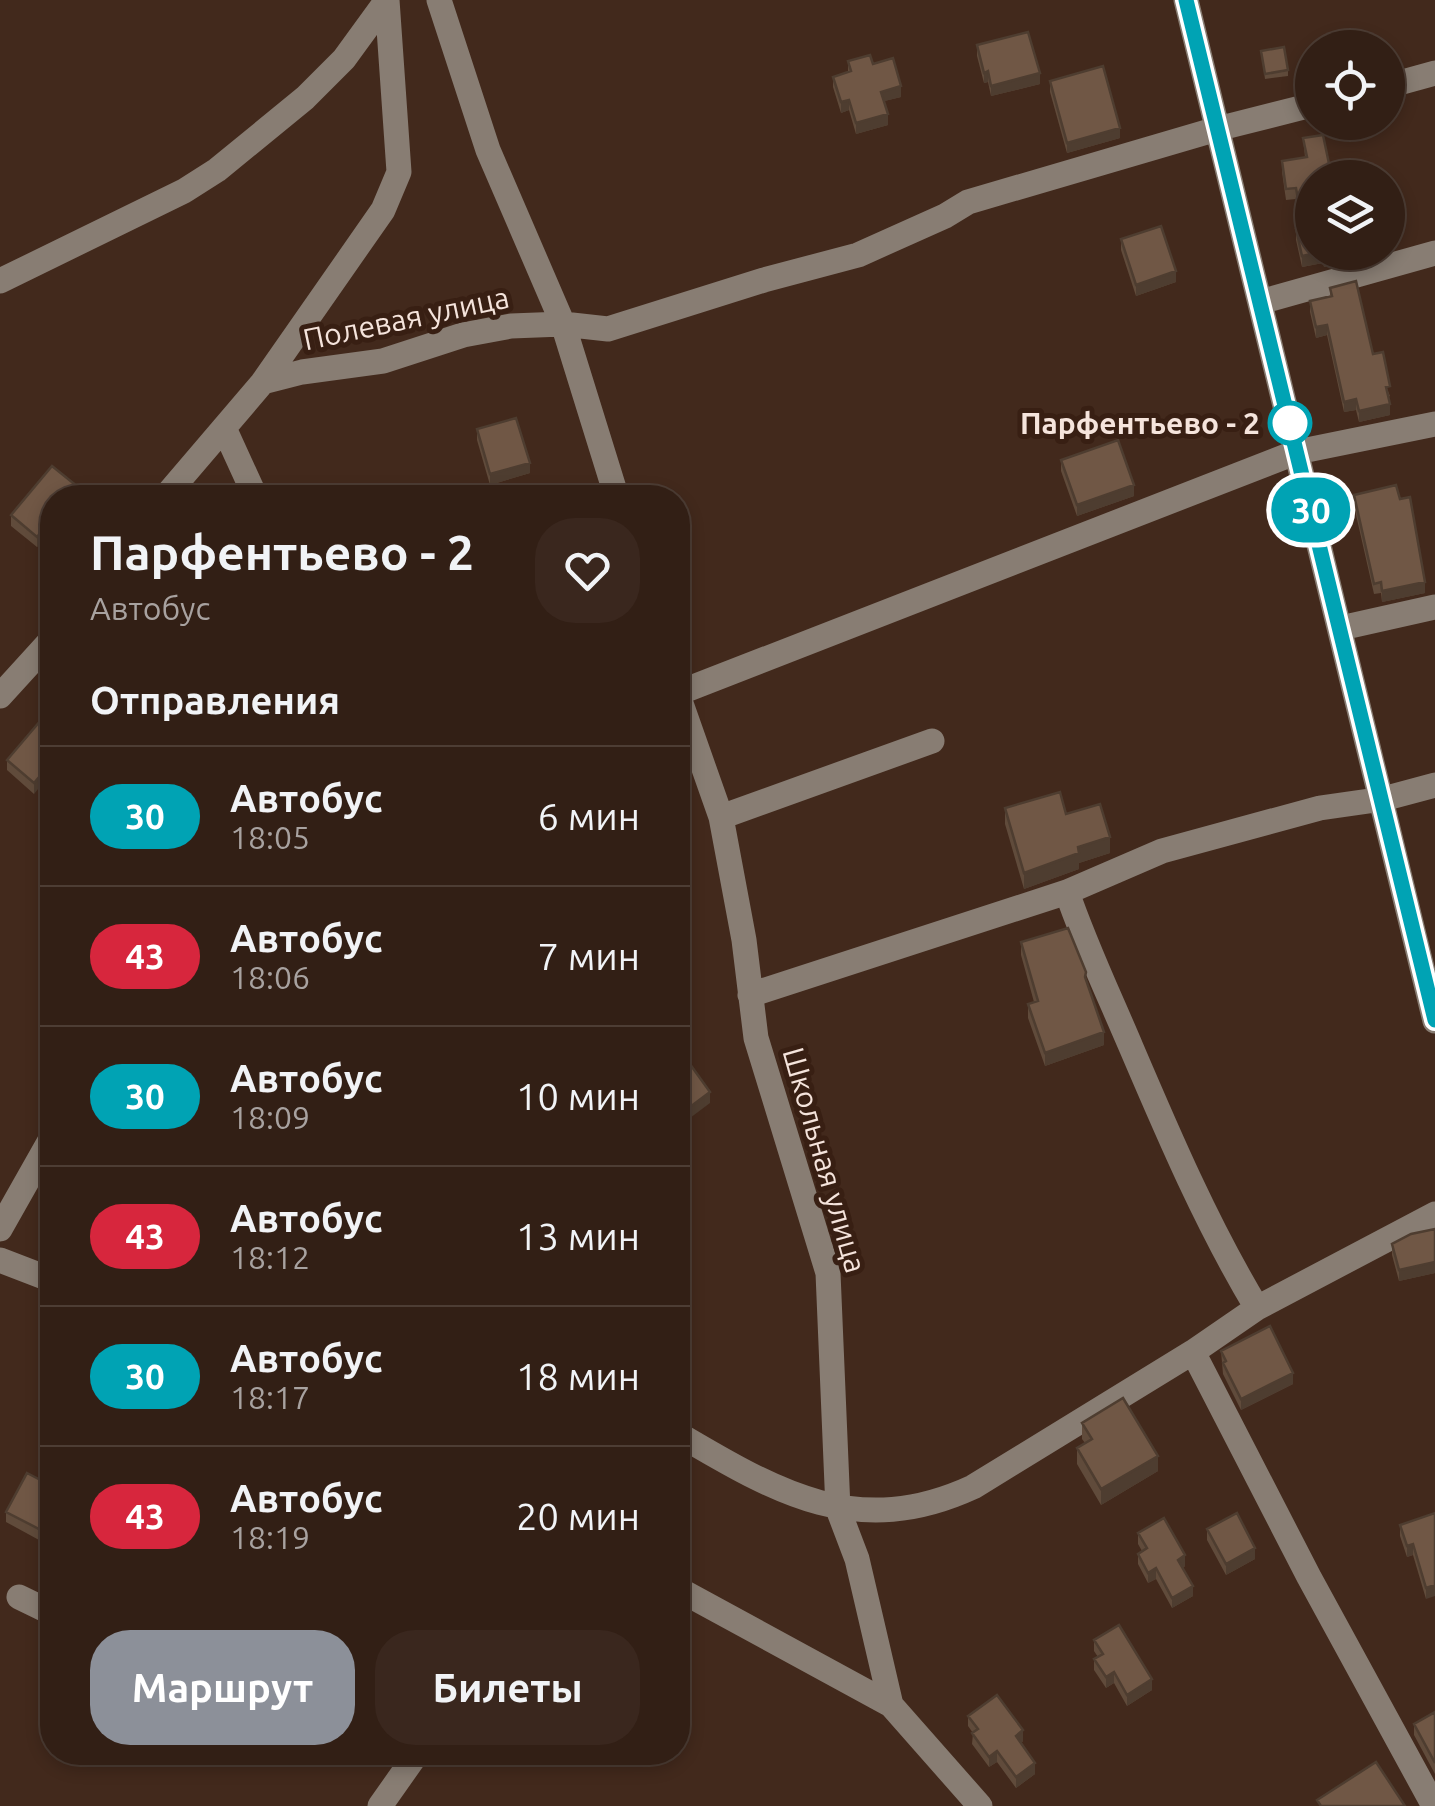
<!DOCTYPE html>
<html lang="ru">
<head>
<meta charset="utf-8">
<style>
	:root { --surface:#321f15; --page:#3a271e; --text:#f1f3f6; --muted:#a8a2a0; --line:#4d3d34; --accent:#8c9099 }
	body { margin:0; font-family:Ubuntu,sans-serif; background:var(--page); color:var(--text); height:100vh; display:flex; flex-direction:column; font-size:38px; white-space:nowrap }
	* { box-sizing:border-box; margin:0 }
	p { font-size:32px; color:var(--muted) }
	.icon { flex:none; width:55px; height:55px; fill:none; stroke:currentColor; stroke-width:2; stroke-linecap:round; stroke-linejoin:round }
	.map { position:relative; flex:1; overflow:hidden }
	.details { position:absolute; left:40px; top:485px; width:650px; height:1280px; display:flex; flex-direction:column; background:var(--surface); border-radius:40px; box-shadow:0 5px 15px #0003,0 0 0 2px var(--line) }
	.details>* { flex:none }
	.badge { padding:0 20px; border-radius:32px; font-size:35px; line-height:65px }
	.controls { position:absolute; left:1295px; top:30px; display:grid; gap:20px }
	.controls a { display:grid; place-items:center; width:110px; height:110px; border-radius:50%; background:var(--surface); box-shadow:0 5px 15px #0003,0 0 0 2px var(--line); font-size:50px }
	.map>.badge { position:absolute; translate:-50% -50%; box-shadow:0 0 0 5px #fff }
	h2 { padding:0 50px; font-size:38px; line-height:90px }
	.round { display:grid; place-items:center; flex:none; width:105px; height:105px; border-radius:40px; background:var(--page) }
	.summary { display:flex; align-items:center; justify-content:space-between; height:170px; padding:0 50px }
	h1 { font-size:48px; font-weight:700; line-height:75px }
	.button { display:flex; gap:20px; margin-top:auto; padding:20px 50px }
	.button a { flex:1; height:115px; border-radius:40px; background:var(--accent); color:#fff; font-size:40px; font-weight:700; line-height:115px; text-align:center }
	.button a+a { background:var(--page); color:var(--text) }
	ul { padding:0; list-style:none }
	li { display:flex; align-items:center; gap:30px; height:140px; padding:0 50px; border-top:2px solid var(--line) }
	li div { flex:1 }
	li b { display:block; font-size:38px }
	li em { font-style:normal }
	li .badge { min-width:110px; font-weight:700; text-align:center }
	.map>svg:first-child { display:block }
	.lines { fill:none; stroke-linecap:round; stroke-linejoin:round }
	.minor { stroke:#887d73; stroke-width:25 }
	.wall { fill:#604b3b }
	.shaded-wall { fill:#4e3d30 }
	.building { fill:#705745; stroke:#4e3d30; stroke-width:2.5 }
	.line-casing { stroke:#fff; stroke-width:22 }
	.line { stroke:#00a3b4; stroke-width:15 }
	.stop-dot { fill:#fff; stroke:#00a3b4; stroke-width:5 }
	.labels { text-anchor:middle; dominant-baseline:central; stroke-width:10; stroke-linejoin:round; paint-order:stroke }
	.street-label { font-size:30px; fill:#f5e4dc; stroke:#381f13 }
	.stop-label { font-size:30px; font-weight:bold; fill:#f5e4dc; stroke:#381f13; text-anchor:end }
</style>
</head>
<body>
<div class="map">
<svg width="1435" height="1806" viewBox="0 0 1435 1806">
	<rect width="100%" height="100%" fill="#42291c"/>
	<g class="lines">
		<!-- minor -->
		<path class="minor" d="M439,0L488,150L563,324L617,498
			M1186,0L1435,1021
			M1388,86L1435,73
			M0,281L184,191L217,170L305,98L344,59L387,0
			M1260,302L1435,253
			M263,382L383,210L399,172L387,0
			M224,428L256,498
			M164,498L263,382L302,372L383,361L463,335L511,326L563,324L608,329L764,280L858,255L945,216L968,202L1217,129L1312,105
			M1341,628L1435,607
			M678,693L1297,452L1435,424
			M678,695L721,817L744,940L756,1038L828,1273L838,1509L857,1559L891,1705
			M0,696L52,639
			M721,817L932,741
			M1067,892C1085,945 1109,995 1131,1047C1169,1136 1207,1225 1257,1308
			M750,995L1067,892L1162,851L1320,808L1383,799L1435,785
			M0,1229L52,1137
			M0,1260L52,1280
			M1193,1352L1309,1577L1434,1806
			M678,1434C778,1493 858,1540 973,1487L1193,1352L1257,1308L1435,1214
			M678,1589L891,1705L980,1806
			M19,1597L52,1613
			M380,1806L418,1752"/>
	</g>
	<!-- wall -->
	<path class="wall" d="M977,45L1040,84L991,96L988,82L984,83L977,56Z
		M1261,51L1288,70V76L1265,79Z
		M848,61L873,64L901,97L884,101L888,125L856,134L849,110L841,113L833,87V77L848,72Z
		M1050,81L1120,138L1067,153L1050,92Z
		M1303,138L1347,252V261L1324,267L1323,263L1302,267L1296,240V229L1301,228L1296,199L1286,200L1282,172V161L1305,157Z
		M1121,239L1176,282L1136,296L1121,250Z
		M1330,288L1373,354L1390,396L1388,397L1390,415L1359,422L1356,410L1344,412L1327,335L1316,338L1310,312V301L1330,297Z
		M477,429L530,473L490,485L477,440Z
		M1061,460L1134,496L1077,516L1061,471Z
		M52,466L78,487V498H52V529L37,547L11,526V515Z
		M1354,495L1400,499L1425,593L1382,602L1381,593L1374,594L1354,506Z
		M52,730L34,794L7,770V760Z
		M1005,808L1066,814L1110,853L1079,863V869L1024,889L1005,824Z
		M1021,942L1086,981L1104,1045L1045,1066L1028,1018V1004L1034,1002L1021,955Z
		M1435,1229V1273L1399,1281L1392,1255V1244Z
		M1221,1351L1293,1384L1241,1410L1223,1374Z
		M1082,1423L1158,1471L1101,1505L1077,1464V1448L1085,1443L1082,1439Z
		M52,1486V1516L39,1540L6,1522V1512Z
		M1435,1513L1426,1599L1413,1555L1407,1557L1400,1536V1525Z
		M1207,1529L1255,1559L1226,1575L1207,1540Z
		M1138,1533L1185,1566L1183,1568L1193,1596L1172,1608L1156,1579L1148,1583L1138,1564V1554L1142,1551L1138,1544Z
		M1094,1640L1152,1690L1127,1706L1114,1683L1106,1688L1094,1670V1659L1098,1657L1094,1651Z
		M1435,1712V1774L1414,1735V1724Z
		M968,1716L1023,1741L1021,1743L1035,1774L1016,1788L997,1762L989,1767L972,1744L973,1733L968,1726Z"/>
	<!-- shaded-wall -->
	<path class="shaded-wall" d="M988,71V82L984,83V73Z
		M1040,73V84L991,96V86Z
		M901,86V97L881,102V92Z
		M849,100V110L841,113V102Z
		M888,114V125L856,134V123Z
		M1120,128V138L1067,153V143Z
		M1323,252V263L1302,267V256Z
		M1338,252H1347V261L1324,267V257Z
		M1176,271V282L1136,296V285Z
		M1327,325V335L1316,338V327Z
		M1356,399V410L1344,412V402Z
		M1390,404V415L1359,422V411Z
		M530,463V473L490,485V474Z
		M1134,485V496L1077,516V505Z
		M78,487V498H69Z
		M52,518V529L37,547V537Z
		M1425,582V593L1382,602V591Z
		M52,762V772L34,794V783Z
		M1110,837V853L1079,863V869L1024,889V873L1078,847Z
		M1104,1032V1045L1045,1066V1053Z
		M710,1092V1103L678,1127V1116Z
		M1435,1262V1273L1399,1281V1270Z
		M1293,1373V1384L1241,1410V1399Z
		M1158,1456V1471L1101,1505V1489Z
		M52,1505V1516L39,1540V1529Z
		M1413,1544V1555L1407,1557V1546Z
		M1255,1548V1559L1226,1575V1564Z
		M1185,1555V1566L1178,1570V1560Z
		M1156,1568V1579L1148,1583V1573Z
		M1435,1585V1596L1426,1599V1588Z
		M1193,1586V1596L1172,1608V1598Z
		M1114,1672V1683L1106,1688V1677Z
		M1152,1679V1690L1127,1706V1695Z
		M1023,1730V1741L1016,1746V1736Z
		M997,1751V1762L989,1767V1757Z
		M1035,1763V1774L1016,1788V1777Z"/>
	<!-- building -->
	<path class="building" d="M1028,32L1040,73L991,86L988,71L984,73L977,45Z
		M1284,47L1288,70L1265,74L1261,51Z
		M870,55L873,64L893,58L901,86L881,92L888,114L856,123L849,100L841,102L833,77L851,71L848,61Z
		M1103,66L1120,128L1067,143L1050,81Z
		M1323,135L1332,178H1312V252H1321L1302,256L1296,229L1303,227L1296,188L1286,189L1282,161L1307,157L1303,138Z
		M1161,226L1176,271L1136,285L1121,239Z
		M1356,281L1373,354L1383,352L1390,386L1386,387L1390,404L1359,411L1356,399L1344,402L1327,325L1316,327L1310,301L1332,296L1330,288Z
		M516,418L530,463L490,474L477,429Z
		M1118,440L1134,485L1077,505L1061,460Z
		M52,466L78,487L69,498H52V518L37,537L11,515Z
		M1396,485L1400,499L1410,497L1425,582L1382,591L1381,582L1374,584L1354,495Z
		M41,720L52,730V762L34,783L7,760Z
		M1060,792L1066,814L1100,804L1110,837L1078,847L1079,853L1024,873L1005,808Z
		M1068,928L1086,972L1085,977L1104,1032L1045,1053L1028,1004L1038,1001L1021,942Z
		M687,1060L710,1092L678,1116V1066Z
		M1435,1229V1262L1399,1270L1392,1244L1411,1234Z
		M1270,1326L1293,1373L1241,1399L1223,1363L1226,1361L1221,1351Z
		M1123,1398L1158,1456L1101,1489L1077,1448L1092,1439L1082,1423Z
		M27,1473L52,1486V1505L39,1529L6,1512Z
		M1237,1513L1255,1548L1226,1564L1207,1529Z
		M1435,1513V1585L1426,1588L1413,1544L1407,1546L1400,1525Z
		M1164,1518L1185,1555L1178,1560L1193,1586L1172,1598L1156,1568L1148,1573L1138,1554L1147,1548L1138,1533Z
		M1119,1625L1152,1679L1127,1695L1114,1672L1106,1677L1094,1659L1103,1654L1094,1640Z
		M997,1695L1023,1730L1016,1736L1035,1763L1016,1777L997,1751L989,1757L972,1733L978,1729L968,1716Z
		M1435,1712V1763L1414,1724Z
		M1376,1762L1405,1806H1321L1317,1800Z"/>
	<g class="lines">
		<!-- line casing -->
		<g class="line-casing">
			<path id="line" d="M1186,0L1435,1020"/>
		</g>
		<!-- line -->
		<use href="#line" class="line"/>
	</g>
	<!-- markers -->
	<circle class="stop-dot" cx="1290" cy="423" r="20"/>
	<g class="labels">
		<!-- street labels -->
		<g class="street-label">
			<text transform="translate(406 318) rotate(-12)">Полевая улица</text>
			<text transform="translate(825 1160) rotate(74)">Школьная улица</text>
		</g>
		<!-- stop labels -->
		<g class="stop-label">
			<text x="1260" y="423">Парфентьево - 2</text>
		</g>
	</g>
</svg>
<div class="controls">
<a><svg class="icon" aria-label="locate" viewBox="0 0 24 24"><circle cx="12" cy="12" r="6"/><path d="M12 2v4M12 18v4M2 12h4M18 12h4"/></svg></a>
<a><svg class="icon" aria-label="layers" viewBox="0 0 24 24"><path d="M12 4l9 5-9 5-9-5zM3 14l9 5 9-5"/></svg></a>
</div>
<b class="badge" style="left:1311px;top:510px;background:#00a3b4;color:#fff">30</b>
<section class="details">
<div class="summary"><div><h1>Парфентьево - 2</h1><p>Автобус</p></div><a class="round"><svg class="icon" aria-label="heart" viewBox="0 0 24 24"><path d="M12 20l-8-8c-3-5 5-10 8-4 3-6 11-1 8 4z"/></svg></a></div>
<h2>Отправления</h2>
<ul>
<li><span class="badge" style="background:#00a3b4;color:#fff">30</span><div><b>Автобус</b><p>18:05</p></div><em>6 мин</em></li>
<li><span class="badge" style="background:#d7263d;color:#fff">43</span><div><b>Автобус</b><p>18:06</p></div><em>7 мин</em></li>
<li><span class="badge" style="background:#00a3b4;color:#fff">30</span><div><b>Автобус</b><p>18:09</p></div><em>10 мин</em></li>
<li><span class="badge" style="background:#d7263d;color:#fff">43</span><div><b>Автобус</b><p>18:12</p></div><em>13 мин</em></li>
<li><span class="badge" style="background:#00a3b4;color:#fff">30</span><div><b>Автобус</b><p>18:17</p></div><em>18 мин</em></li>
<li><span class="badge" style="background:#d7263d;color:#fff">43</span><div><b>Автобус</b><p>18:19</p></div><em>20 мин</em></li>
</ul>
<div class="button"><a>Маршрут</a><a>Билеты</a></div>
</section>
</div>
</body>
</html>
